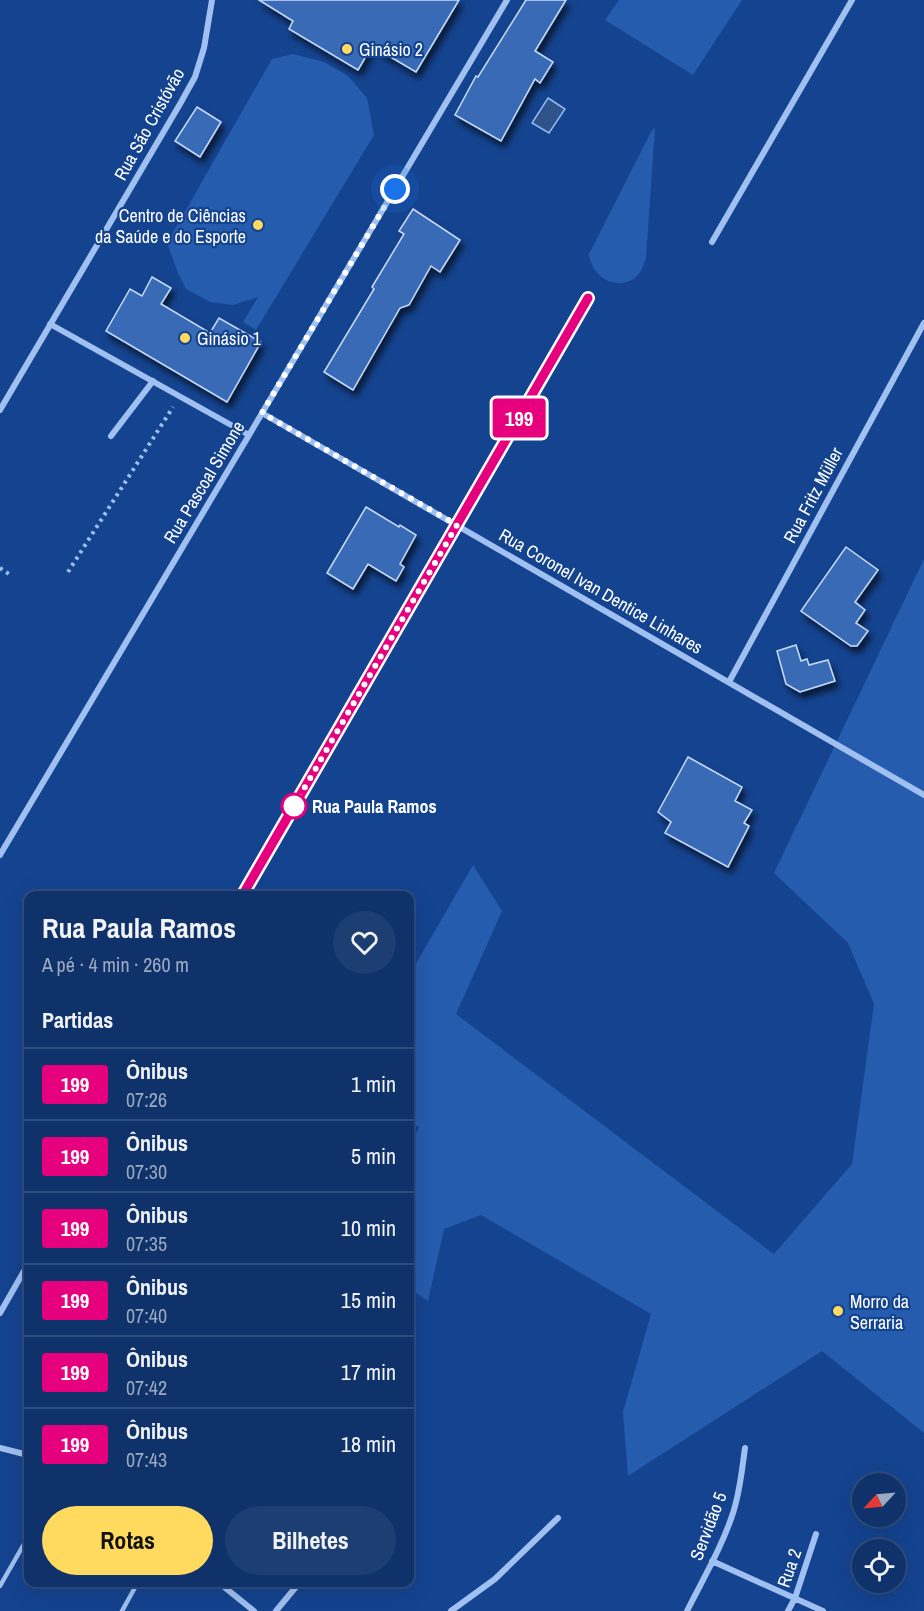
<!DOCTYPE html>
<html lang="pt">
<head>
<meta charset="utf-8">
<style>
	:root { --surface:#0f326b; --page:#1d3e73; --text:#f1f3f6; --muted:#9baac1; --line:#2f4d7e; --accent:#ffda5f }
	body { margin:0; font-family:"Archivo Narrow",sans-serif; background:var(--page); color:var(--text); height:100vh; display:flex; flex-direction:column; font-size:22px; white-space:nowrap }
	* { box-sizing:border-box; margin:0 }
	p { font-size:20px; color:var(--muted) }
	.icon { flex:none; width:33px; height:33px; fill:none; stroke:currentColor; stroke-width:2; stroke-linecap:round; stroke-linejoin:round }
	.map { position:relative; flex:1; overflow:hidden }
	.side { position:absolute; left:24px; top:891px; width:390px; height:696px; display:flex; flex-direction:column; background:var(--surface); border-radius:12px; box-shadow:0 6px 24px #0002,0 0 0 2px var(--line) }
	.side>* { flex:none }
	.badge { padding:0 12px; border-radius:4px; font-size:21px; line-height:39px }
	.needle { width:39px; rotate:244deg }
	.controls { position:absolute; left:852px; top:1473px; display:grid; gap:12px }
	.controls a { display:grid; place-items:center; width:54px; height:54px; border-radius:50%; background:var(--surface); box-shadow:0 6px 24px #0002,0 0 0 2px var(--line); font-size:30px }
	.you { position:absolute; width:30px; height:30px; margin:-15px; border:4px solid #fff; border-radius:50%; background:#1a73e8; box-shadow:0 0 0 9px #1a73e833 }
	.map>.badge { position:absolute; translate:-50% -50%; box-shadow:0 0 0 3px #fff }
	h2 { padding:0 18px; font-size:22px; line-height:54px }
	.round { display:grid; place-items:center; flex:none; width:63px; height:63px; border-radius:32px; background:var(--page) }
	.head { display:flex; align-items:center; justify-content:space-between; height:102px; padding:0 18px }
	h1 { font-size:28px; font-weight:700; line-height:45px }
	.primary-button { display:flex; gap:12px; margin-top:auto; padding:12px 18px }
	.primary-button a { flex:1; height:69px; border-radius:36px; background:var(--accent); color:#111; font-size:24px; font-weight:700; line-height:69px; text-align:center }
	.primary-button a+a { background:var(--page); color:var(--text) }
	ul { padding:0; list-style:none }
	li { display:flex; align-items:center; gap:18px; height:72px; padding:0 18px; border-top:2px solid var(--line) }
	li div { flex:1 }
	li b { display:block; font-size:22px }
	li em { font-style:normal }
	li .badge { min-width:66px; font-weight:700; text-align:center }
	.map>svg:first-child { display:block }
	.green { fill:#265cae }
	.water { fill:#30528b; stroke:#92baf4; stroke-width:1.5 }
	.building { fill:#386ab6; stroke:#c7dcfc; stroke-width:1.5; filter:url(#shadow) }
	.lines { fill:none; stroke-linecap:round; stroke-linejoin:round }
	.path { stroke:#a0c0f1; stroke-width:4; stroke-dasharray:3 4.5; stroke-linecap:butt }
	.lane { stroke:#a0c0f1; stroke-width:4.5 }
	.street { stroke:#a0c0f1; stroke-width:6 }
	.line-casing { stroke:#fff; stroke-width:14 }
	.line { stroke:#e6007e; stroke-width:9 }
	.walk { stroke:#fff; stroke-width:6; stroke-dasharray:0 10.8 }
	.poi-dot { fill:#ffda5f; stroke:#14438f; stroke-width:2 }
	.stop-dot { fill:#fff; stroke:#e6007e; stroke-width:3 }
	.labels { text-anchor:middle; dominant-baseline:central; stroke-width:4.5; stroke-linejoin:round; paint-order:stroke }
	.poi-label { font-size:18px; fill:#fff; stroke:#14438f; text-anchor:start }
	.street-label { font-size:18px; fill:#fff; stroke:#14438f }
	.stop-label { font-size:18px; font-weight:bold; fill:#fff; stroke:#14438f; text-anchor:start }
</style>
</head>
<body>
<div class="map">
<svg width="924" height="1611" viewBox="0 0 924 1611">
	<defs>
		<filter id="shadow"><feDropShadow dx="3.5" dy="6" stdDeviation="3" flood-color="#0009"/></filter>
	</defs>
	<rect width="100%" height="100%" fill="#14438f"/>
	<!-- green -->
	<path class="green" d="M619,0H742L693,75L605,20Z
		M293,54L324,62L348,76L367,98L374,135L256,330L243,322L258,297L233,305L210,302L186,289L178,273L167,243L272,59Z
		M655,127L646,258C644,264 642,271 638,275C619,294 591,277 589,254L651,132Z
		M924,559V1433L822,1351L628,1476L623,1412L651,1314L481,1215L444,1229L428,1301L410,1289V1147L419,1127L410,1122V974L473,865L502,911L456,1014L774,1254L852,1164L874,1004L848,943L774,873Z"/>
	<!-- water -->
	<path class="water" d="M548,98L565,109L549,133L532,123Z"/>
	<!-- building -->
	<path class="building" d="M259,0H459L416,72L372,46L358,70L289,29L293,21Z
		M526,0H566L535,51L553,62L540,83L535,79L501,141L455,115L476,76L478,77Z
		M197,107L221,122L200,157L175,141Z
		M413,209L460,240L440,272L431,266L409,305L400,308L353,390L324,372L374,289L372,287L404,234L399,231Z
		M152,277L171,288L161,304L210,333L219,318L261,342L227,402L106,331L130,289L142,296Z
		M366,507L399,527L400,525L416,535L400,564L404,567L396,581L368,564L353,589L327,573Z
		M846,547L878,570L855,602L865,610L856,623L868,631L857,646H851L801,611Z
		M796,645L801,661L807,659L809,665L828,660L835,681L800,692L786,684L777,651Z
		M688,757L742,787L735,801L752,810L744,823L749,826L728,867L665,833L671,822L658,812Z"/>
	<g class="lines">
		<!-- path -->
		<path class="path" d="M0,568L9,574
			M68,572L173,407"/>
		<!-- lane -->
		<path class="lane" d="M0,1586L28,1537
			M122,1611L138,1582"/>
		<!-- street -->
		<path class="street" d="M712,242L852,0
			M50,324L249,435
			M0,410L180,104L195,77L204,48L212,0
			M262,413L924,795
			M111,436L153,381
			M729,682L924,323
			M0,855L507,0
			M242,896L589,298
			M0,1313L28,1264
			M0,1448L28,1455
			M712,1561L823,1611
			M218,1582L254,1611
			M276,1611L300,1582
			M451,1611L495,1579L558,1518
			M687,1611C703,1579 722,1547 733,1513C740,1492 742,1469 745,1448
			M788,1611L795,1598L816,1534"/>
	</g>
	<g class="lines">
		<!-- line casing -->
		<g class="line-casing">
			<path id="line" d="M242,896L588,298"/>
		</g>
		<!-- line -->
		<use href="#line" class="line"/>
		<!-- walk -->
		<path class="walk" d="M294,806L457,525L262,413L395,189"/>
	</g>
	<!-- markers -->
	<g class="poi-dot">
		<circle cx="347" cy="49" r="6"/>
		<circle cx="258" cy="225" r="6"/>
		<circle cx="185" cy="338" r="6"/>
		<circle cx="838" cy="1311" r="6"/>
	</g>
	<circle class="stop-dot" cx="294" cy="806" r="12"/>
	<g class="labels">
		<!-- poi labels -->
		<g class="poi-label">
			<text x="359" y="49">Ginásio 2</text>
			<text x="246" y="215" text-anchor="end">Centro de Ciências<tspan x="246" dy="21">da Saúde e do Esporte</tspan></text>
			<text x="197" y="338">Ginásio 1</text>
			<text x="850" y="1301">Morro da<tspan x="850" dy="21">Serraria</tspan></text>
		</g>
		<!-- street labels -->
		<g class="street-label">
			<text transform="translate(149 124) rotate(-61)">Rua São Cristóvão</text>
			<text transform="translate(204 482) rotate(-59)">Rua Pascoal Simone</text>
			<text transform="translate(813 495) rotate(-62)">Rua Fritz Müller</text>
			<text transform="translate(601 591) rotate(30)">Rua Coronel Ivan Dentice Linhares</text>
			<text transform="translate(708 1526) rotate(-69)">Servidão 5</text>
			<text transform="translate(789 1568) rotate(-71)">Rua 2</text>
		</g>
		<!-- stop labels -->
		<g class="stop-label">
			<text x="312" y="806">Rua Paula Ramos</text>
		</g>
	</g>
</svg>
<div class="controls">
<a><svg class="needle" viewBox="-14 -14 28 28"><path d="M0-13l5 13h-10z" fill="#e53935"/><path d="M0 13l5-13h-10z" fill="#9baac1"/></svg></a>
<a><svg class="icon" aria-label="locate" viewBox="0 0 24 24"><circle cx="12" cy="12" r="6"/><path d="M12 2v4M12 18v4M2 12h4M18 12h4"/></svg></a>
</div>
<div class="you" style="left:395px;top:189px"></div>
<b class="badge" style="left:519px;top:418px;background:#e6007e;color:#fff">199</b>
<section class="side">
<div class="head"><div><h1>Rua Paula Ramos</h1><p>A pé · 4 min · 260 m</p></div><a class="round"><svg class="icon" aria-label="heart" viewBox="0 0 24 24"><path d="M12 20l-8-8c-3-5 5-10 8-4 3-6 11-1 8 4z"/></svg></a></div>
<h2>Partidas</h2>
<ul>
<li><span class="badge" style="background:#e6007e;color:#fff">199</span><div><b>Ônibus</b><p>07:26</p></div><em>1 min</em></li>
<li><span class="badge" style="background:#e6007e;color:#fff">199</span><div><b>Ônibus</b><p>07:30</p></div><em>5 min</em></li>
<li><span class="badge" style="background:#e6007e;color:#fff">199</span><div><b>Ônibus</b><p>07:35</p></div><em>10 min</em></li>
<li><span class="badge" style="background:#e6007e;color:#fff">199</span><div><b>Ônibus</b><p>07:40</p></div><em>15 min</em></li>
<li><span class="badge" style="background:#e6007e;color:#fff">199</span><div><b>Ônibus</b><p>07:42</p></div><em>17 min</em></li>
<li><span class="badge" style="background:#e6007e;color:#fff">199</span><div><b>Ônibus</b><p>07:43</p></div><em>18 min</em></li>
</ul>
<div class="primary-button"><a>Rotas</a><a>Bilhetes</a></div>
</section>
</div>
</body>
</html>
